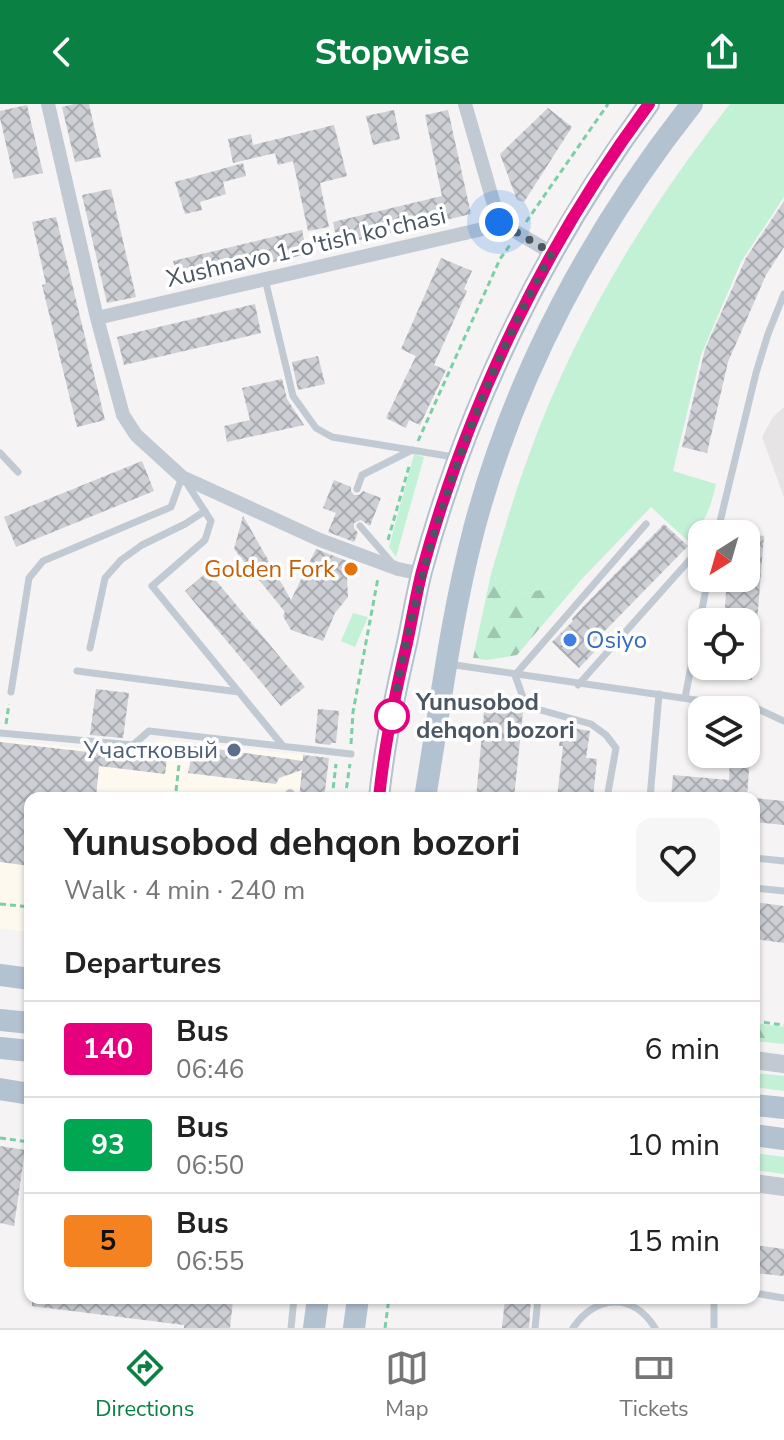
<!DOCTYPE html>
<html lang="en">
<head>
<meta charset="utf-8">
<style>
	:root { --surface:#fff; --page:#f6f6f6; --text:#222; --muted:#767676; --line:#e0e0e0; --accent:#0b8043 }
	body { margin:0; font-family:"Nunito Sans",sans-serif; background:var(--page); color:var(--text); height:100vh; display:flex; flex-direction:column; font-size:30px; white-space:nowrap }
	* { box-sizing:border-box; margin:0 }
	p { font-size:26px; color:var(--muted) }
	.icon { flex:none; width:44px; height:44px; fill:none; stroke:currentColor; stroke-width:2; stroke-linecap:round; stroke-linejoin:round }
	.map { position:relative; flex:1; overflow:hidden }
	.panel { position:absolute; left:24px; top:688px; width:736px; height:512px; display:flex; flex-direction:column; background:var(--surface); border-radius:16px; box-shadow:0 2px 6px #0004 }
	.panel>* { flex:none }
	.badge { padding:0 16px; border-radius:6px; font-size:28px; line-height:52px }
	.needle { width:52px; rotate:217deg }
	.buttons { position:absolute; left:688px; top:416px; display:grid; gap:16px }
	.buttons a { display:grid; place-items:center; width:72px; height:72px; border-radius:16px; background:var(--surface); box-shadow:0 2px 6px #0004; font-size:40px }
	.you { position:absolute; width:40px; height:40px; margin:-20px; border:6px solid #fff; border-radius:50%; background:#1a73e8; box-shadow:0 0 0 12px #1a73e833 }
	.map>.badge { position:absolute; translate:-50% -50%; box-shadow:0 0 0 4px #fff }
	h2 { padding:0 40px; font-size:30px; line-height:72px }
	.round { display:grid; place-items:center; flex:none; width:84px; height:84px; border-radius:16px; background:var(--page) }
	.headline { display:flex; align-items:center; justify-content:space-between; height:136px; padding:0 40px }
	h1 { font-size:38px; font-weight:700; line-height:60px }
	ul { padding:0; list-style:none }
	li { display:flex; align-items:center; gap:24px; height:96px; padding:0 40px; border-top:2px solid var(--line) }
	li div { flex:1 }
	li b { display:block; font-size:30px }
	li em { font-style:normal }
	li .badge { min-width:88px; font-weight:700; text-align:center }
	header { display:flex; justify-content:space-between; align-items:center; height:104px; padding:0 40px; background:var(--accent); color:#fff; font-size:36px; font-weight:700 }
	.tab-bar { display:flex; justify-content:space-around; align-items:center; height:112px; border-top:2px solid var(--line); background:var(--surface); font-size:22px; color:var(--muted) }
	.tab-bar a { display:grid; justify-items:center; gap:4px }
	.tab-bar .on { color:var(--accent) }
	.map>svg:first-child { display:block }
	.commercial { fill:#fdf9ef }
	.education { fill:#e6e4e5 }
	.green { fill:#c3f1d5 }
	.forest { fill:url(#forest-firs) }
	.building { fill:url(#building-cross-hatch) }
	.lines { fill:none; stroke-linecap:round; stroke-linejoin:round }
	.path { stroke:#7ad0a6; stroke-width:3; stroke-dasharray:6 4; stroke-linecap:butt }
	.service { stroke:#c1cad2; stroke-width:7 }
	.pedestrian { stroke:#c1cad2; stroke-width:10 }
	.minor { stroke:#c1cad2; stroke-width:14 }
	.tertiary { stroke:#c1cad2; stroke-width:18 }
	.primary { stroke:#b3c2d1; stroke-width:22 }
	.line-casing { stroke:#fff; stroke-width:18 }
	.line { stroke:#e6007e; stroke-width:12 }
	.walk { stroke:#4a5661; stroke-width:8; stroke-dasharray:0 14.4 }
	.food-dot { fill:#e8710a; stroke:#fff; stroke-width:3 }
	.shop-dot { fill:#3f7fe0; stroke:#fff; stroke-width:3 }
	.stop-dot { fill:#fff; stroke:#e6007e; stroke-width:4 }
	.service-dot { fill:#5c6f8a; stroke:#fff; stroke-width:3 }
	.labels { text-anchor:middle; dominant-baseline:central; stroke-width:7; stroke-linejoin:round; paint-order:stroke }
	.street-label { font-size:24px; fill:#4a5661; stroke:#fff }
	.food-label { font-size:24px; fill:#c56008; stroke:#fff; text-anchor:end }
	.shop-label { font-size:24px; fill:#366cbe; stroke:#fff; text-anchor:start }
	.stop-label { font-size:24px; font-weight:bold; fill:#4a5661; stroke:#fff; text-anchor:start }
	.service-label { font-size:24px; fill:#4e5e75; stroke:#fff; text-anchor:end }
</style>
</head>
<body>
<header><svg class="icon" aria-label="back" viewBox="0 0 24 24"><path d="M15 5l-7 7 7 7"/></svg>Stopwise<svg class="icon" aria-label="share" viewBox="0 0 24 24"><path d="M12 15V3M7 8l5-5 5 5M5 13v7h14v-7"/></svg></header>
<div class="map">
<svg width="784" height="1224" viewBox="0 0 784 1224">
	<defs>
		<pattern id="forest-firs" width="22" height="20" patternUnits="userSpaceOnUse" patternTransform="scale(2)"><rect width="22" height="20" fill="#c3f1d5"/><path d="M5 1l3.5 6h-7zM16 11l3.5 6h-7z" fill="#a0c6b0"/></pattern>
		<pattern id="building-cross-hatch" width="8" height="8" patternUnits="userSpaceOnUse" patternTransform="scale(2)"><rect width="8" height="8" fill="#cdcfd5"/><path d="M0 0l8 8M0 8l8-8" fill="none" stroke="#a8abb0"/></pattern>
	</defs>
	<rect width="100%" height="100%" fill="#f5f3f3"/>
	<!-- commercial -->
	<path class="commercial" d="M0,635L145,652L158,635L303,651L299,694H30V828L0,825Z"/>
	<!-- education -->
	<path class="education" d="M784,303V393L762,333L773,313Z"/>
	<!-- green -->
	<path class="green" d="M730,0H784V93L741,158L701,251L673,367L716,380C711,404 704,420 688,437L651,403L580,477L518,491L491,470C503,429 515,388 530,348C576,222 647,105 730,0Z
		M414,350L424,353L396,453L389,443Z
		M353,509L368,513L355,543L341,537Z
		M754,969L784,972V987L754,983Z
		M754,1049L784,1053V1070L754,1066Z"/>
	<!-- forest -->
	<path class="forest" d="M491,470L518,491L580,477L517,551L487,556L473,554Z
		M754,919L784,923V940L754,937Z"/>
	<!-- building -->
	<path class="building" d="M74,0H89L101,53L75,58L62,3Z
		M27,1L43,69L14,75L0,14V7Z
		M548,4L572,23L524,98L517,96L500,50Z
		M394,6L400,35L373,41L366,12Z
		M448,6L471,110L338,141L333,118L442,92L425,11Z
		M334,21L347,72L320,79L329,123L308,127L293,57L278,61L275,49L233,59L228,35L251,30L253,41Z
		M243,59L246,72L223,78L226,90L200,98L202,106L185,110L175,78Z
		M111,85L136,193L107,199L82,91Z
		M784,97V143L766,171L728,258L707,349L682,343L705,245L746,154Z
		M56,113L105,316L77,323L42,181L46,180L32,118Z
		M302,126L307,150L179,180L173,157Z
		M441,154L472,167L464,185L467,187L434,261L446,266L420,321L409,316L406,324L386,314L416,252L401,245Z
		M255,200L261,229L124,261L117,233Z
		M318,252L325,280L298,286L292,258Z
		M282,275L287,295L304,321L227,338L224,322L250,316L242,284Z
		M142,357L154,387L16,443L4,413Z
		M334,376L351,383V387L354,391H359L363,387L381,394L370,422L361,416L354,419V424L358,429L354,438L328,428L336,409L323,404Z
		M243,412L291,496L316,445L352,459L347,475L348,493L335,509L323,537L291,526L283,512L285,508L234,445Z
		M664,420L688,442L594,538L599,543L579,564L552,538L573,517L572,515L581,505Z
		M746,430L764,432L757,518H724L727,474H746Z
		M208,467L305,583L281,602L185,487Z
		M720,562H753L752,576L719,573Z
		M96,585L129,589L123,634L90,631Z
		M485,598L519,601L523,607L514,694H476Z
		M318,605L339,607L336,639H331L330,641L315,639Z
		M562,622L590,627L586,654L597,655L593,694H557L563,642H559Z
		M0,638L88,648L89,644L122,646L121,648L167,654L165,670L99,662L96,694H30V762L0,758Z
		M194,642L303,657V651L329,654L324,694H299L302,666L279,674L276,680L188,669Z
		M730,650H750L747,694H671L673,671L729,676Z
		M754,694L784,697V721L754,718Z
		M754,798L784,802V839L754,835Z
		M0,1042L25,1046L14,1122L0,1119Z
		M754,1141L784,1145V1172L754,1169Z
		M32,1194H213L233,1196L230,1224H184V1221L32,1202Z
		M505,1194H531L529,1224H502Z"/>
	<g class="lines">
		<!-- path -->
		<path class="path" d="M526,118L608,0
			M418,337L500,155L510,141
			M388,436L410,359
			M6,620L9,600
			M351,640L353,608L378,474
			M176,687L181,643
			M332,694L336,660
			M345,694L350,660
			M0,800L30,803
			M754,917L784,921
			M0,1034L30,1038
			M385,1224L389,1194"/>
		<!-- service -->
		<path class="service" d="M265,175L293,292L316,324L332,333L454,353
			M0,349L18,368
			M186,378L211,417L205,436L152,482L283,642
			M357,385L362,371L412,346
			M360,422L393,460
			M717,430L756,269L768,230L784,190
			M90,544L105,474L121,456L142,441L185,420L205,407
			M448,560L758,605L784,617
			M77,567L239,588
			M578,581L702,442
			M11,588L29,474L43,457L171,403L182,373
			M685,594L708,474
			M0,629L133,641L149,627L351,650
			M607,694L616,644L606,631L591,620L526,602L515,571L646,420
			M650,694L659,590
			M754,754L784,757
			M754,784L784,787
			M754,1189L784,1194
			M291,1224L294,1194
			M535,1224L538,1194
			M573,1224C595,1191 633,1188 655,1224
			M714,1224V1194"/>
		<!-- pedestrian -->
		<path class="pedestrian" d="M289,694L290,690"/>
		<!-- minor -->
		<path class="minor" d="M48,0L97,214L123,311L136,331L182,373L320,436L398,465L422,470
			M499,118L552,149
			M97,214L487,124L499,118L465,0"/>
		<!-- tertiary -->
		<path class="tertiary" d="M754,956L784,960
			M754,1079L784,1083"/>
		<!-- primary -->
		<path class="primary" d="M379,694C384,642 395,590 407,539C412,515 416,491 422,467C469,296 544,143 649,0
			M425,694C440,604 451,513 474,425C515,270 593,125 692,0
			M0,871L30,875
			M0,916L30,919
			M0,944L30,947
			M0,985L30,990
			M754,1001L784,1004
			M754,1031L784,1035
			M314,1224L318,1194
			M354,1224L358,1194"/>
	</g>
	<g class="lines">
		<!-- line casing -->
		<g class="line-casing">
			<path id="line" d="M379,694C384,642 395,590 407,539C412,515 416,491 422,467C468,299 545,140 649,0"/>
		</g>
		<!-- line -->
		<use href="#line" class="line"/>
		<!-- walk -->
		<path class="walk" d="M392,612C419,450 472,293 552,149L499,118"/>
	</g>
	<!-- markers -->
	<circle class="food-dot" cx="351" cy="465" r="8"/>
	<circle class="shop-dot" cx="570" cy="536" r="8"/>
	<circle class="stop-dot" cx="392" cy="612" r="16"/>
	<circle class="service-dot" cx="234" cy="646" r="8"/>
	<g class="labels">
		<!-- street labels -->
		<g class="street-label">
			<text transform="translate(306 143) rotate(-13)">Xushnavo 1-o'tish ko'chasi</text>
		</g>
		<!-- food labels -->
		<g class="food-label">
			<text x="335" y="465">Golden Fork</text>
		</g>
		<!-- shop labels -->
		<g class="shop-label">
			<text x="586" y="536">Osiyo</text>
		</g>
		<!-- stop labels -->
		<g class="stop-label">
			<text x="416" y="598">Yunusobod<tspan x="416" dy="28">dehqon bozori</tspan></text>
		</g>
		<!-- service labels -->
		<g class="service-label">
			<text x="218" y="646">Участковый</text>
		</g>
	</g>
</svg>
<div class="buttons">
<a><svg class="needle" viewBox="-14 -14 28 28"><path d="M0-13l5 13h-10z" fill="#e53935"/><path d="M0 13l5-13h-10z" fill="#767676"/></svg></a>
<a><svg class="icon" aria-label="locate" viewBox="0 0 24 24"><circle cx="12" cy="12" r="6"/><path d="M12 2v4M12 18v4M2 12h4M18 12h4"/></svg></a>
<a><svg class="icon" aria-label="layers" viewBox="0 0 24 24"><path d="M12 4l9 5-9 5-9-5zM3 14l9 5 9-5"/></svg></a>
</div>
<div class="you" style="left:499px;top:118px"></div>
<section class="panel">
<div class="headline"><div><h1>Yunusobod dehqon bozori</h1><p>Walk · 4 min · 240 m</p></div><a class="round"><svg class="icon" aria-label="heart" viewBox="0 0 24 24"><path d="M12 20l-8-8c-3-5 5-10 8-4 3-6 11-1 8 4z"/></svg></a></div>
<h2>Departures</h2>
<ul>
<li><span class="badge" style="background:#e6007e;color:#fff">140</span><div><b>Bus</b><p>06:46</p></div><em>6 min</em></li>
<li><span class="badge" style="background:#00a651;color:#fff">93</span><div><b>Bus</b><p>06:50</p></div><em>10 min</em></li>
<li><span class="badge" style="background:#f58220;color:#111">5</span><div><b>Bus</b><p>06:55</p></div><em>15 min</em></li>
</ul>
</section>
</div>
<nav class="tab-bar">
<a class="on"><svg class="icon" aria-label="directions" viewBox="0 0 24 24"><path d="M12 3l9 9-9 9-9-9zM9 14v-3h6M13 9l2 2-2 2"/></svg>Directions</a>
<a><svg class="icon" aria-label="map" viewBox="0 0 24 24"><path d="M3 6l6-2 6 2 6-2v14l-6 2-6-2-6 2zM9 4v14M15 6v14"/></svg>Map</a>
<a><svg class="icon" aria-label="tickets" viewBox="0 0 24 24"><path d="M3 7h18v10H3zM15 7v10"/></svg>Tickets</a>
</nav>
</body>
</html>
